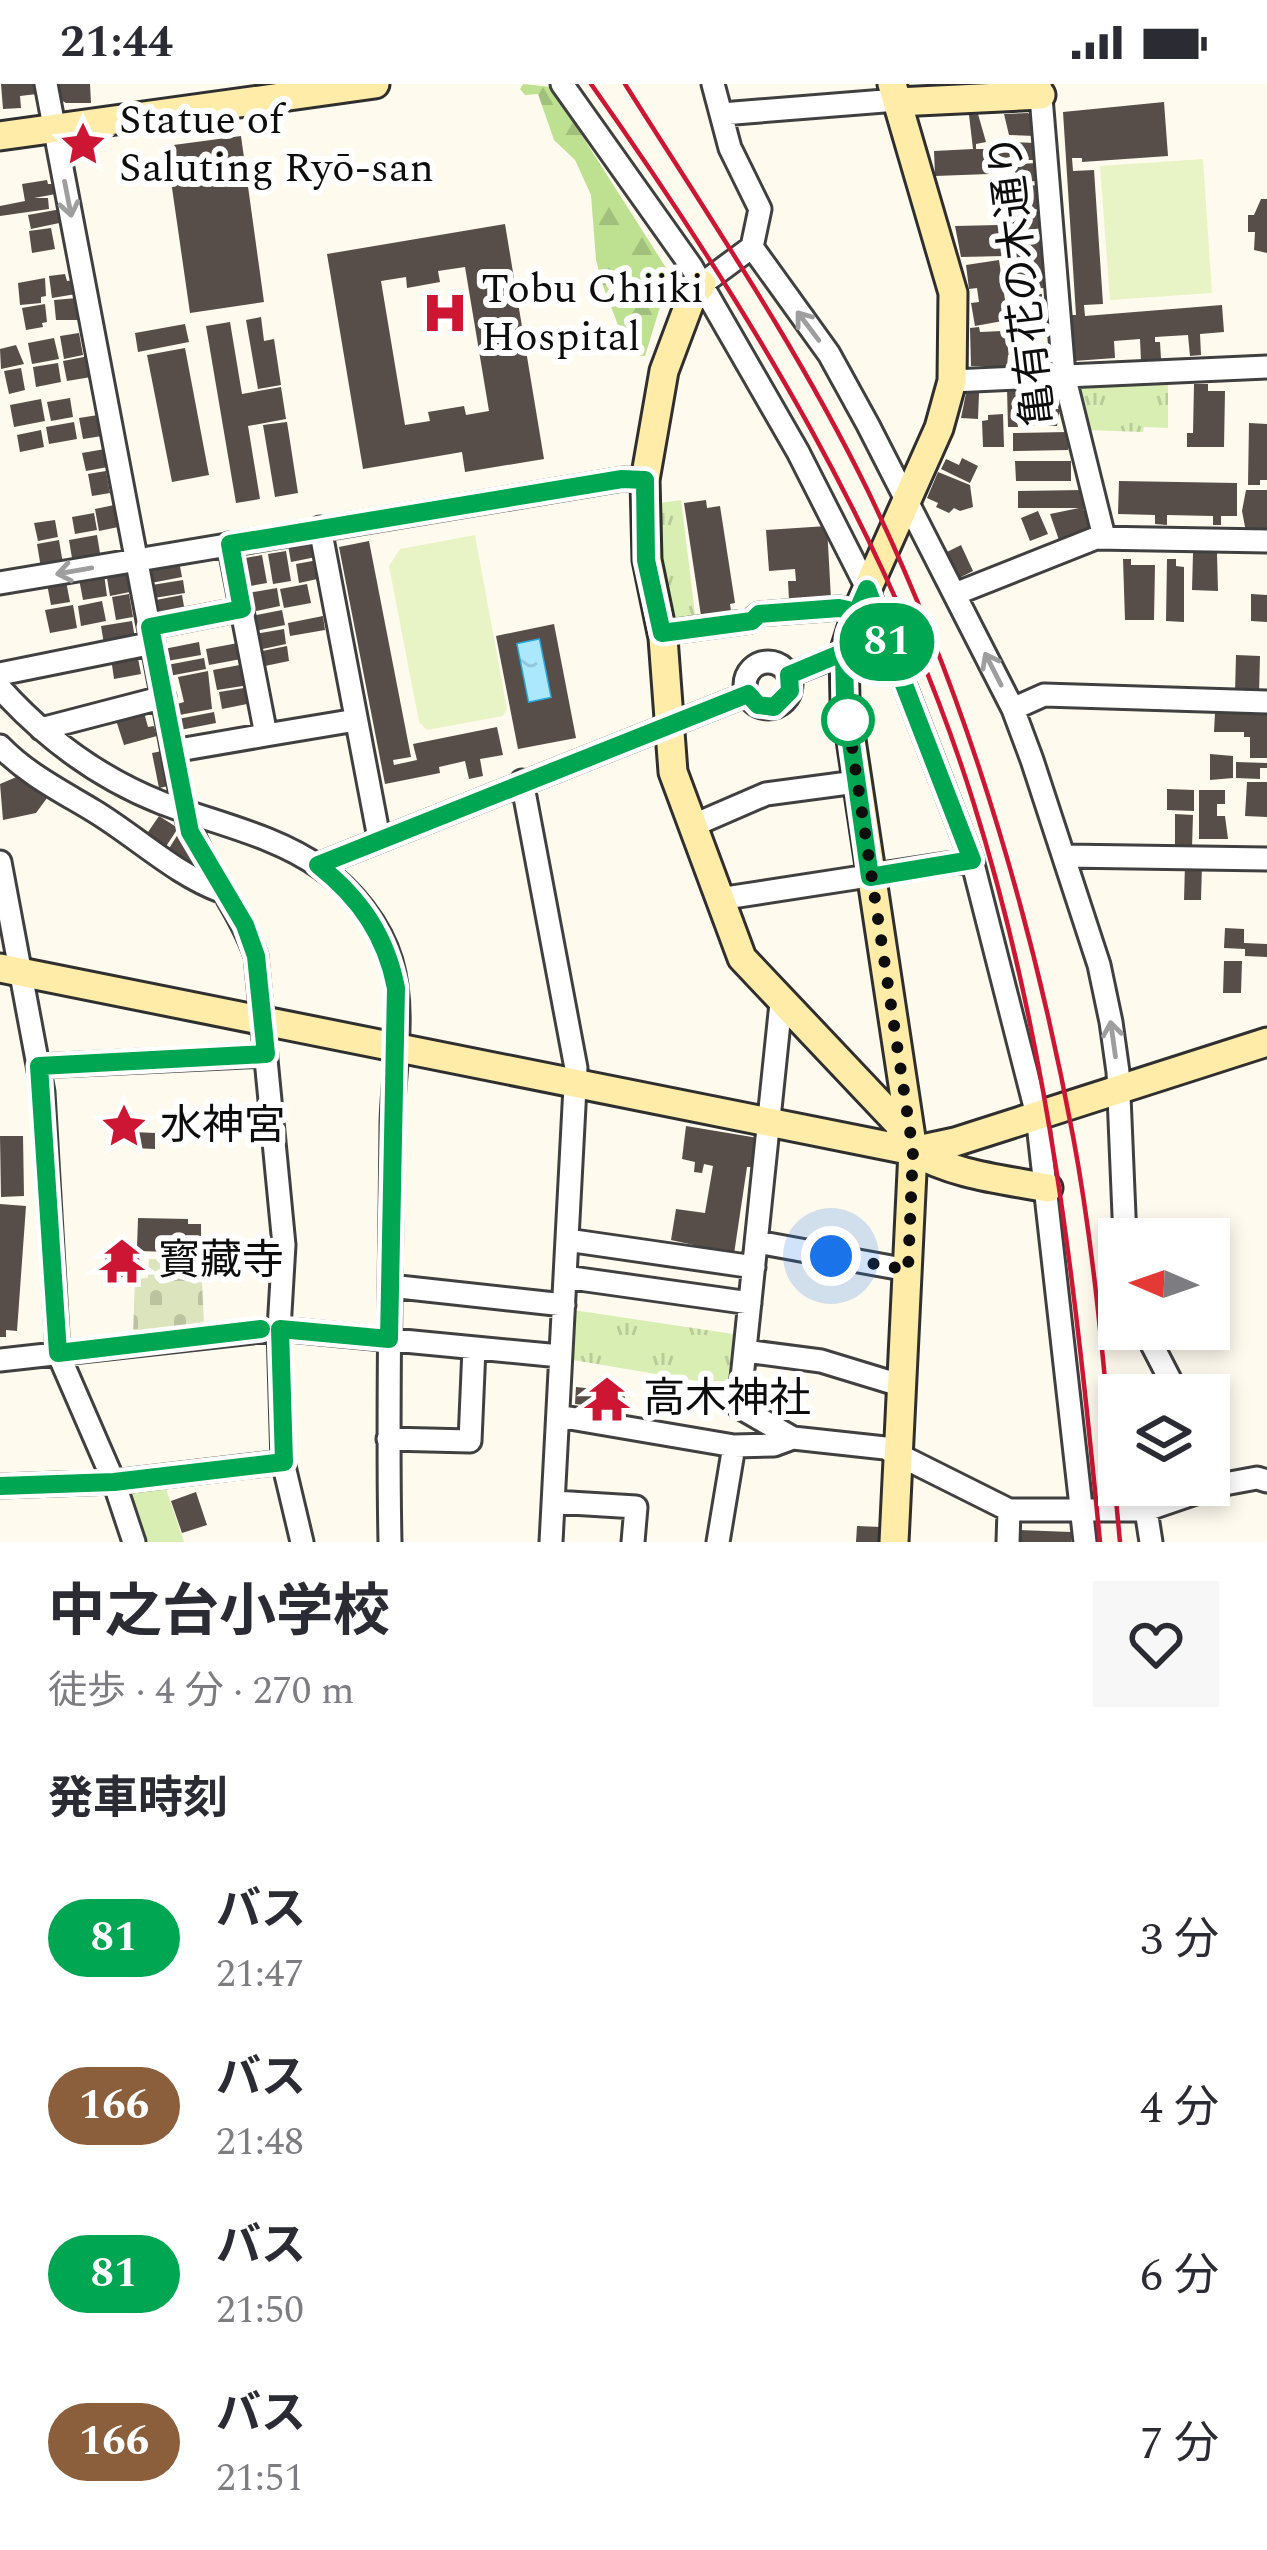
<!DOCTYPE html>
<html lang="ja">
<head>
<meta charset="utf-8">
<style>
	:root { --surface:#fff; --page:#f7f7f7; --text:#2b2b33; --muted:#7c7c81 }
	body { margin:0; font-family:Spectral,"Noto Sans JP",serif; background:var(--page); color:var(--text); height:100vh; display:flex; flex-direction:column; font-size:45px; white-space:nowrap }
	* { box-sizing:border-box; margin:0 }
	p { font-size:39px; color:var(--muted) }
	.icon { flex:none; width:66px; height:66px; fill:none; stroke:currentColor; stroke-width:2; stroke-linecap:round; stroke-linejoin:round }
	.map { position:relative; height:1458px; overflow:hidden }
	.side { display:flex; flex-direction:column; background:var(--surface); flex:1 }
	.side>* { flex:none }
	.badge { padding:0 24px; border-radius:39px; font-size:42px; line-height:78px }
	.needle { width:78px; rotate:272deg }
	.fabs { position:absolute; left:1098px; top:1134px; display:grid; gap:24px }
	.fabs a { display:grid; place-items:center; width:132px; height:132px; border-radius:0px; background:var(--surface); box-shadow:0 6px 18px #0003; font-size:60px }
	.you { position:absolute; width:60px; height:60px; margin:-30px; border:9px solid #fff; border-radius:50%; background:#1a73e8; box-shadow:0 0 0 18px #1a73e833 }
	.map>.badge { position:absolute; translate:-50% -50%; box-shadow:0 0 0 6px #fff }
	h2 { padding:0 48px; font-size:45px; line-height:108px }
	.round { display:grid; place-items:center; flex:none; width:126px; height:126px; border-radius:0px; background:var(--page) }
	.overview { display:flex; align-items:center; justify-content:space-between; height:204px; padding:0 48px }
	h1 { font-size:57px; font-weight:700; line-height:90px }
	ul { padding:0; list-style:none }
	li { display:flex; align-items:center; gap:36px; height:168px; padding:0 48px }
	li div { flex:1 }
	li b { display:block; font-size:45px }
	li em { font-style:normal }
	li .badge { min-width:132px; font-weight:700; text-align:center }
	.status { display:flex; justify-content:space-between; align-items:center; height:84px; padding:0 60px; background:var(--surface); direction:ltr }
	.status svg { height:33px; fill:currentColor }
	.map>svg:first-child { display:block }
	.grass { fill:#d8eeb3 }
	.forest { fill:url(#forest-firs) }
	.cemetery { fill:url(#cemetery-stones) }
	.park { fill:url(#park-tufts) }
	.pitch { fill:#e9f4c6 }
	.water { fill:url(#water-ripples); stroke:#2ba9dc; stroke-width:3 }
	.building { fill:#574d49; fill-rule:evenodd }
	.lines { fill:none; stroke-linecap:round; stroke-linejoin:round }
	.street-casing { stroke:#404040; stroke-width:27 }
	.secondary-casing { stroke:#2f2f2f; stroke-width:33 }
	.street { stroke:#fff; stroke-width:21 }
	.secondary { stroke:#ffeca9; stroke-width:27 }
	.rail { stroke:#cd1633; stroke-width:4.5 }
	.oneway { stroke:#9e9e9e }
	.line-casing { stroke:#fff; stroke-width:27 }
	.line { stroke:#00a651; stroke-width:18 }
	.walk { stroke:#0d0d0d; stroke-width:12; stroke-dasharray:0 21.6 }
	.stop-dot { fill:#fff; stroke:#00a651; stroke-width:6 }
	.labels { text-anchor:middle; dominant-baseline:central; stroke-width:12; stroke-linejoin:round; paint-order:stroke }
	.poi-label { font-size:42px; fill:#0d0d0d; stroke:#fff; text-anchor:start }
	.street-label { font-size:42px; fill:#0d0d0d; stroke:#fff }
</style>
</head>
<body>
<div class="status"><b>21:44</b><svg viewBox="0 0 49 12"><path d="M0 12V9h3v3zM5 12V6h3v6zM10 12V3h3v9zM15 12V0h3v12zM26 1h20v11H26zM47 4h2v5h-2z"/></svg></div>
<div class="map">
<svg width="1267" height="1458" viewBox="0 0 1267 1458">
	<defs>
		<pattern id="forest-firs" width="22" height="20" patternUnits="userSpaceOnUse" patternTransform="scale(3)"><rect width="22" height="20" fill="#bde190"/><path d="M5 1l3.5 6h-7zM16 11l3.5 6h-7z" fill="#a1c07b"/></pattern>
		<pattern id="cemetery-stones" width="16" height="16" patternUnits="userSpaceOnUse" patternTransform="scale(3)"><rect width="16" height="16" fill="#dbe4bc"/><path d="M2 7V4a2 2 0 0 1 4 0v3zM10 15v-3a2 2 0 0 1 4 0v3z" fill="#bbc2a0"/></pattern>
		<pattern id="park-tufts" width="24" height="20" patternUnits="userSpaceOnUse" patternTransform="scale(3)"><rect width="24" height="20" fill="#d8eeb3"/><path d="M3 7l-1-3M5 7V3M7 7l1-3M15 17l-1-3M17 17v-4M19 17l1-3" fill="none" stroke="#b8cb99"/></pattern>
		<pattern id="water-ripples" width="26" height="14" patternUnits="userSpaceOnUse" patternTransform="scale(3)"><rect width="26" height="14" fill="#ace8fd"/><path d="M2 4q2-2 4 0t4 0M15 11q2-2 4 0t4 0" fill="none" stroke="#93c6d8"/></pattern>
	</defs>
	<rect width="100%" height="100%" fill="#fffaee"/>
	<!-- grass -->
	<path class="grass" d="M165,1402L184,1458H143L127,1415L131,1405Z"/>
	<!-- forest -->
	<path class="forest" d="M523,0L551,3L670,190L645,272H634L623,254L603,202L596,176L591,111L575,76L554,56L538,10L525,11L520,5Z"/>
	<!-- cemetery -->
	<path class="cemetery" d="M149,1175L201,1176L204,1241L133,1251L135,1195L148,1194Z"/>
	<!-- park -->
	<path class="park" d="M1168,297V344L1144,343L1143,348L1087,346L1076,303L1081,298Z
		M681,416L696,538L669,542L653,420Z
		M573,1226L740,1251L733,1303L567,1275Z"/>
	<!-- pitch -->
	<path class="pitch" d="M1203,75L1212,209L1110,216L1100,82Z
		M475,451L507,625L503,632L427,646L419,638L389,482L400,465Z"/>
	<!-- water -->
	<path class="water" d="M540,554L552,614L528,619L516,559Z"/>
	<!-- building -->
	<path class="building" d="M1,0H36L37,10L20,12L21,24L3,25Z
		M59,0H90L91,19H66L61,16Z
		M1164,18L1168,72L1082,78V74H1072L1073,87L1094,86L1103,220L1084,221L1085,232L1222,221L1224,248L1200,250L1201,271L1190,272L1188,251L1155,253V258H1160L1161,275L1141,277L1140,255L1114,257L1115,274L1074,277L1071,231H1076L1063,28Z
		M1028,29L1034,36L1035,52L1009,51L1004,30Z
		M978,30L986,58L976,60V65H988L989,90L935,92L934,67L973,65L969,31Z
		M241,52L264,218L190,229L166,62Z
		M1009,56L1010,77L992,78L991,57Z
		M1013,58L1036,59V76H1013Z
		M1039,79V97L1014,98L1016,80Z
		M47,96L48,100H54L56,110L34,114H48L49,125L0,132V122L25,117L22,100Z
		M1039,101L1041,125L1002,127L1000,104Z
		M1261,115H1267V169L1254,166L1255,148H1248V131H1254Z
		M61,125L64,138L31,145L28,131Z
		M1041,127L1043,144L1005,149L1004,132Z
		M505,140L544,375L465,388L462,368L363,385L327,170ZM465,183L489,327L466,331L464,322L428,328L430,337L405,341L381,197L406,193L407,204L440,198L438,187Z
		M999,141L1005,172L961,173L955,142Z
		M51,144L55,165L32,169L29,147Z
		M1042,154L1045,204L1021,205L1020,195H1012L1010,156Z
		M999,176L1008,236L975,242L971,219L979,218L977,204L969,205L966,181Z
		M65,190L67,197L74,196L76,210L52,214L49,192Z
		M45,194L46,212L41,213V219L20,221L18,199Z
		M1042,210V230H1017V211Z
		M77,214L80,236H56L54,216Z
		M45,220L47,238L42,239L43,243L26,246L22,224Z
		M261,233L264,257L274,255L281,301L258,305L246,236Z
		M230,238L242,310L281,303L286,335L248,342L260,415L236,419L206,242Z
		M185,240L189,258L138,268L135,249Z
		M979,243L980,248L1002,247L1007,244L1006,256H1016V271H1008L1007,282H971L970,244Z
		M79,249L83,271L64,275L60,252Z
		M54,254L59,275L32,280L28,259Z
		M16,261L24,280L1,285L0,265Z
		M185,264L209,391L172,398L147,271Z
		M89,272L91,293L67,297L63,277Z
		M58,279L61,298L36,303L33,283Z
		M21,284L25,306L9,310L4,287Z
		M1194,300H1208V307H1225L1224,363H1187V349H1193Z
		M1035,304H1049V312H1054L1055,325H1060L1057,342H1031L1030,330H1036Z
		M1007,305H1024L1028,338H1017L1018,343H1008Z
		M966,309H979L978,335L961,334Z
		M70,314L73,333L51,337L47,318Z
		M41,315L45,337L14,343L10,321Z
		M1003,330L1004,363H983L982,337L988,336V331Z
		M98,331L102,352L83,355L79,334Z
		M74,338L77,355L49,360L46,343Z
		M287,338L298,409L275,413L263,341Z
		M1249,339L1267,340V396H1260V401H1248Z
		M41,346L44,363L20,368L17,351Z
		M1068,348V366L1013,367V349Z
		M105,365L108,383L86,387L82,369Z
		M962,374L978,382L970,399L941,385L946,375L959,381Z
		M1015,377H1071V397H1016Z
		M106,387L110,409L92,412L88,390Z
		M938,388L970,401L973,423L960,427L954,424L949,429L936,423L938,419L927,414Z
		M1119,397L1237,399V432H1221V441H1213V432L1167,431V441L1155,440V431L1118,430Z
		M1083,406V425L1091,441L1087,449L1060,459L1050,430L1079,424H1018V407Z
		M1246,406H1267V449L1246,448L1242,427Z
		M706,416L707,424L720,422L735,519L730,520L731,527L701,532L684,419Z
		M119,420L123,442L99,447L95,425Z
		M1038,427L1048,450L1030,457L1021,434Z
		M94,429L97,446L75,450L72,433Z
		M55,436L58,453L38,457L34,439Z
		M827,442L831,515L789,516L788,497H796L795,485L769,487L766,446Z
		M97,451L101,475L73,480L69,456Z
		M59,456L63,480L41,484L37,460Z
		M312,457L316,473L291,478L288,461Z
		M369,457L411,673L393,676L394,681L417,676L413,660L497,643L503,671L480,675L483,692L469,695L465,677L439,683L440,689L385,700L339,463Z
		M961,461L973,487L957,495L945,469Z
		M286,467L291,497L273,500L268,470Z
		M1193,469H1217L1218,507L1192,506Z
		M262,471L267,499L245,503L240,475Z
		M1123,475H1131V481H1155L1154,536H1125Z
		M1167,475H1176V482L1184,483V538L1166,537Z
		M318,476L322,494L299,499L296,480Z
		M179,477L182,493L151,499L148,483Z
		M125,485L130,508L110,512L106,488Z
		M104,490L107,512L83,516L79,495Z
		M183,496L185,509L154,514L152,501Z
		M66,497L70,518L51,521L47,500Z
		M307,500L311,519L284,524L280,505Z
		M277,504L280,522L252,528L248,509Z
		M129,510L133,533L116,536L112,513Z
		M1251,510L1267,511V538L1251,537Z
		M182,511L185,528L159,533L156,516Z
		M102,517L106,537L81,542L78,522Z
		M73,521L77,544L50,549L45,526Z
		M282,526L285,541L255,547L252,532Z
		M323,532L325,546L290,552L288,539Z
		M132,537L135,554L104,560L101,542Z
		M554,540L576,654L518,665L496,552ZM540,554L552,614L528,619L516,559Z
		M284,545L286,560L258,566L255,550Z
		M199,558L201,571L167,577L164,565Z
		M238,559L241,575L209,581L206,565Z
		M287,562L289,577L260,583L257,568Z
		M137,569L141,590L114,595L111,574Z
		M1236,571L1260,572L1259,610L1235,609Z
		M204,574L206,585L169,592L167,581Z
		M245,580L249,601L217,606L213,586Z
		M208,587L212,625L179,631L177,620L184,618L178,593Z
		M244,604L247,620L222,625L219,608Z
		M1227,624L1267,628V674H1250V653H1244V648H1214L1215,628H1227Z
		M143,625L148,643L154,642L157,652L124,661L115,633Z
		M214,628L216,639L180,646L178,635Z
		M167,666L174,701L159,704L152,669Z
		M1210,670L1233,672V694L1210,696Z
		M1236,678L1267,679V684H1260V695L1236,694Z
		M21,691L47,714L36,729L3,736L0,700Z
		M1247,698H1267V733L1245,732Z
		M1167,705L1194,706V727L1167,726Z
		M1199,706H1225V720H1217V732H1225L1228,755H1199Z
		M1175,730L1193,731L1192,764H1175Z
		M159,732L178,744L165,764L146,751Z
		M180,747L187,751L201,777L196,784L168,766Z
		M1185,780H1202L1201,816H1184Z
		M1225,844L1244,845V859L1267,860V873L1245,872V865L1224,864Z
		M1224,877H1242L1241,909H1223Z
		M686,1042L758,1054L753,1083H747L734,1170L671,1156L676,1125L705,1129L713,1082L704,1080L702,1089L694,1088L695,1078L682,1075Z
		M133,1048L155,1049V1065L132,1064Z
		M0,1052H23L24,1112L1,1113Z
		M0,1120L26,1122L17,1247L6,1246V1253H0Z
		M138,1134L188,1135V1140H201V1169L139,1167L140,1192L106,1194L105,1164H137Z
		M595,1300L618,1303L617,1308L625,1309L624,1325L615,1324V1329L592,1327L593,1322L575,1320L576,1303L594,1305Z
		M196,1408L207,1441L182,1449L171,1417Z
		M857,1442L881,1443L880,1458H856Z
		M1019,1446L1071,1448V1458H1018Z"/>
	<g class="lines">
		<!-- street casing -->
		<g class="street-casing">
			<path id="street" d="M46,0L184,726C200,779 238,821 256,872L284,1161L279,1245L283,1378L302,1458
				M562,0L691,182L798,368L867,504L972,776L1037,1031L1085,1458
				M1040,1L1064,291L1104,453
				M722,30L897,16
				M752,163L829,270L868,341L1013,625L1032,676L1099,881L1111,938L1118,988L1125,1155
				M702,200L752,163L760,125L730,64L713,0
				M952,297L1267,283
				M320,444L379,754
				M229,460L266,651L356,636
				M0,499L623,395L645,396
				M955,510L1096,454L1267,457
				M150,543L242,525
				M661,549L751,537L759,530L839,524L857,528
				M745 601a23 23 0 1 1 46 0a23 23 0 1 1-46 0Z
				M0,590L153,559
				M789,591L844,569
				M0,604C45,654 99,694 162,719C214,739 275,751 321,784C352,806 380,840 391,877C406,929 393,987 392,1040C391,1179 387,1319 390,1458
				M1013,625L1044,611L1267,618
				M41,645L164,613
				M0,662C27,690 61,707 94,727C137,753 176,791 223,808
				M173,667L266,651
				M522,697L576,984L551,1458
				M692,742L766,710L856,698
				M1065,772L1267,775
				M0,778L43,1008L58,1269L114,1398L134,1458
				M318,781L748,610
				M719,815L972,776
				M781,919L739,1323L793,1354
				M39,982L266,971
				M567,1156L754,1183
				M757,1158L828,1171
				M831,1172L908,1186
				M565,1193L750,1219
				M390,1202L564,1221
				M1144,1245L1178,1311
				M745,1267L821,1277L903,1302
				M0,1276L279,1245L560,1272
				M558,1332L734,1362L774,1361L793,1354L885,1364L1009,1426H1146L1219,1401L1257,1394L1267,1397
				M388,1355L470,1357L474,1264
				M1209,1379L1219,1401
				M0,1402L114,1398L283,1378
				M554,1418L636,1423L633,1458
				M1146,1426L1151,1458
				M718,1458L734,1362
				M1008,1458L1009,1426"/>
		</g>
		<!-- secondary casing -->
		<g class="secondary-casing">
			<path id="secondary" d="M892,0L953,209L952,297L939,344L857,528L844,569L845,616L913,1067C954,1091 1001,1095 1048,1104
				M897,18L1041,11
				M0,52L375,0
				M702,200L691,215L664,287L645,396L647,476L663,554L673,688L742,874L898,1039L913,1067L894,1458
				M0,884L913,1067L955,1058L1267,958"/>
		</g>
		<!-- street -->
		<use href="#street" class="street"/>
		<!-- secondary -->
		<use href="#secondary" class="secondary"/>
		<!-- rail -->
		<path class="rail" d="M591,0C748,222 891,456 973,717C1049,958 1076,1208 1100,1458
			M625,0C709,133 798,264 867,405C966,610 1031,829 1073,1052C1098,1186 1107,1323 1120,1458"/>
	</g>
	<!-- one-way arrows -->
	<defs><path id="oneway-shaft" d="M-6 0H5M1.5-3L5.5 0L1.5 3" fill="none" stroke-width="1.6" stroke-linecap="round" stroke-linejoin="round" transform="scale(3)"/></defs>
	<g class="oneway">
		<use href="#oneway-shaft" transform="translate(68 115) rotate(79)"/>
		<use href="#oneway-shaft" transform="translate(808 242) rotate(-127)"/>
		<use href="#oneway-shaft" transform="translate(74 487) rotate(170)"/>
		<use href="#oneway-shaft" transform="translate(993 585) rotate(-117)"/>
		<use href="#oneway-shaft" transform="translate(1113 955) rotate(-98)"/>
	</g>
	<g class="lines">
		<!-- line casing -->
		<g class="line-casing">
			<path id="line" d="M0,1402L114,1398L284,1378L280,1245L389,1255L396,904C386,852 360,814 318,781L748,610L758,621L774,623L790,607L789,591L844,568L845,616L870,793L972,776L867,505L857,528L839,524L759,530L752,537L662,549L646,476L645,396L622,395L230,460L242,525L150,543L190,748L245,841L256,872L266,970L39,982L58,1269L261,1245"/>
		</g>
		<!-- line -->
		<use href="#line" class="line"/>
		<!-- walk -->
		<path class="walk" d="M831,1172L908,1186L913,1067L845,616L848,636"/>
	</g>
	<!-- icons -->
	<defs>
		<g id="sight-bare" transform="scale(3.6)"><path d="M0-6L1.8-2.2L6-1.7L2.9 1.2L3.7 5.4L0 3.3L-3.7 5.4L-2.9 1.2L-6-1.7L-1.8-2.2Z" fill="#cd1633" stroke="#fff" stroke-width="2.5" paint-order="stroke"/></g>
		<g id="hospital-bare" transform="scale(3.6)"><path d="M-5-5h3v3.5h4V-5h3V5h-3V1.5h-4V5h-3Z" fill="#cd1633" stroke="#fff" stroke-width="2.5" paint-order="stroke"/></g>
		<g id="temple-bare" transform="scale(3.6)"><path d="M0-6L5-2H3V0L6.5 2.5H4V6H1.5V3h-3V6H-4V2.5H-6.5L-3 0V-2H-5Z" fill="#cd1633" stroke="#fff" stroke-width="2.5" paint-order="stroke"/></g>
	</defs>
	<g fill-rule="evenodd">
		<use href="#sight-bare" x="83" y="60"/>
		<use href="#hospital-bare" x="445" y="229"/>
		<use href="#sight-bare" x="124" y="1042"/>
		<use href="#temple-bare" x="122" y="1177"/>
		<use href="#temple-bare" x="607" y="1315"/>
	</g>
	<!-- markers -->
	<circle class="stop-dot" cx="848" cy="636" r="24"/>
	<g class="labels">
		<!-- poi labels -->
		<g class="poi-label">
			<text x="119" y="36">Statue of<tspan x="119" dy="48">Saluting Ryō-san</tspan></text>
			<text x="481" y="205">Tobu Chiiki<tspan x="481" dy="48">Hospital</tspan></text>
			<text x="160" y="1042">水神宮</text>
			<text x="158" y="1177">寳藏寺</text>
			<text x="643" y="1315">高木神社</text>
		</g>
		<!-- street labels -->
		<g class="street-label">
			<text transform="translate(1023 196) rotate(-97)">亀有花の木通り</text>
		</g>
	</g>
</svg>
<div class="fabs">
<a><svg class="needle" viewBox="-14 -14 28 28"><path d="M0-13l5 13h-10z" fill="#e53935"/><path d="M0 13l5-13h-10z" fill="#7c7c81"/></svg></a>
<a><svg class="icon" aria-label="layers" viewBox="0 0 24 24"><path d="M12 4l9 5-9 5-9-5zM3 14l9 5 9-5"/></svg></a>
</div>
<div class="you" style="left:831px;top:1172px"></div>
<b class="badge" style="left:887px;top:558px;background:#00a651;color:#fff">81</b>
</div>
<section class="side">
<div class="overview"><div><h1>中之台小学校</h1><p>徒歩 · 4 分 · 270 m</p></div><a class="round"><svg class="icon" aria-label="heart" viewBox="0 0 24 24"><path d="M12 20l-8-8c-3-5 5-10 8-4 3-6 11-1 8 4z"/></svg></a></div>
<h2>発車時刻</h2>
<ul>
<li><span class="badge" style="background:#00a651;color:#fff">81</span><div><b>バス</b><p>21:47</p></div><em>3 分</em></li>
<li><span class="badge" style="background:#8b5e3c;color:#fff">166</span><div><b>バス</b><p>21:48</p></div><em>4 分</em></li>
<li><span class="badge" style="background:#00a651;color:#fff">81</span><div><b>バス</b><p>21:50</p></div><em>6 分</em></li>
<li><span class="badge" style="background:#8b5e3c;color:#fff">166</span><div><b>バス</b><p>21:51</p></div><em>7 分</em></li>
</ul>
</section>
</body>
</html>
